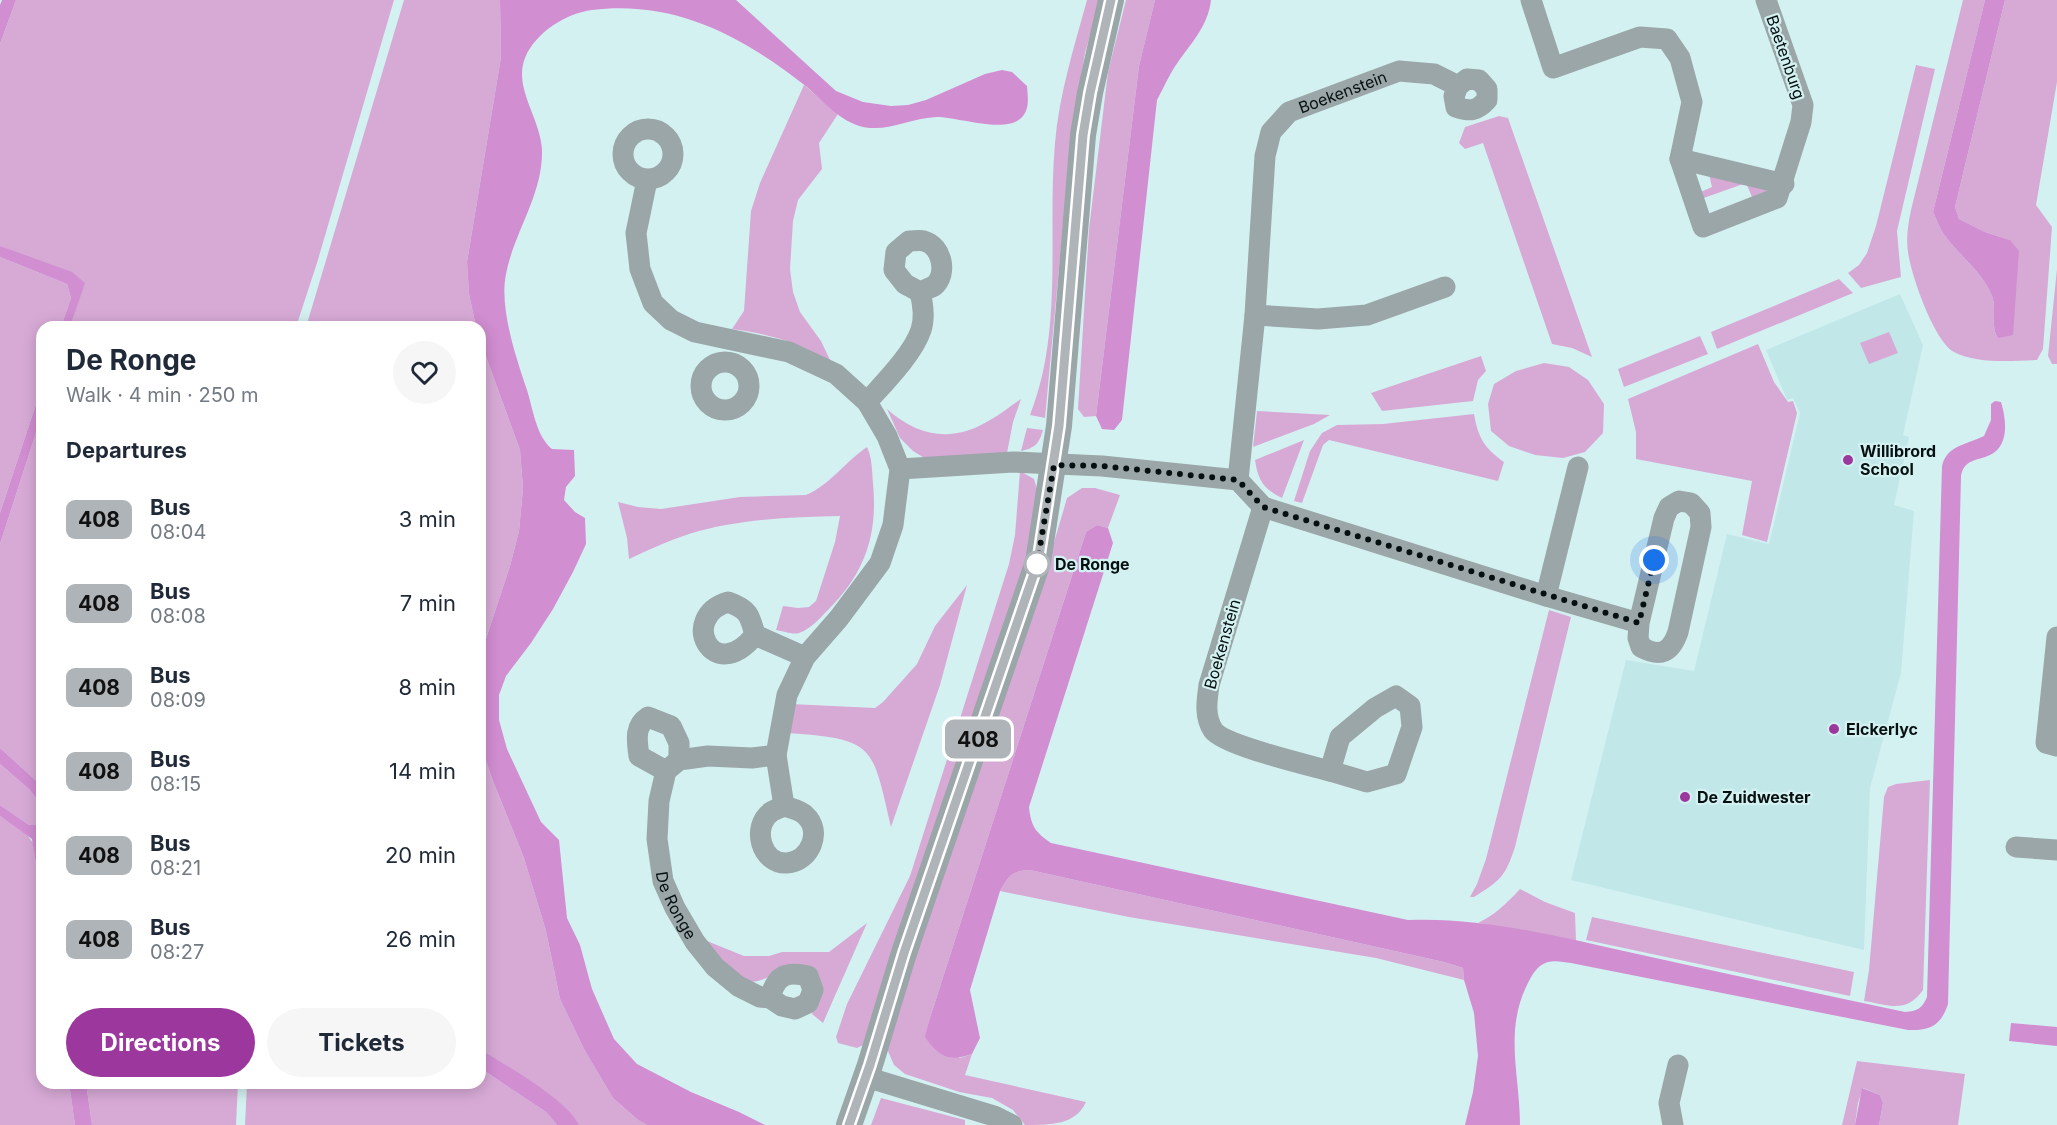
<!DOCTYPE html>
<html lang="en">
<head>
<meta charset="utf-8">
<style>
	:root { --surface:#fff; --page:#f6f6f7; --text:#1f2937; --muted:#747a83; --accent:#9b379d }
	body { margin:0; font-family:Inter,sans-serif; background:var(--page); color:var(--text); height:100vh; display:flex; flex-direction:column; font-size:22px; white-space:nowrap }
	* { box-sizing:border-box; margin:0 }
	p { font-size:20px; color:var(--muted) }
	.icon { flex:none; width:33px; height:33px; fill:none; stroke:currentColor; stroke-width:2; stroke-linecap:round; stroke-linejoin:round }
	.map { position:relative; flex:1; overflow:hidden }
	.sheet { position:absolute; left:36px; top:321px; width:450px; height:768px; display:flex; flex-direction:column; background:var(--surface); border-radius:18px; box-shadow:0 3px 15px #0003 }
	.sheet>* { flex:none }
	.badge { padding:0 12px; border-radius:9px; font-size:21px; line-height:39px }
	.you { position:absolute; width:30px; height:30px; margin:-15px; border:4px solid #fff; border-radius:50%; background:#1a73e8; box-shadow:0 0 0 9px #1a73e833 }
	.map>.badge { position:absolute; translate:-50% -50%; box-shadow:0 0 0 3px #fff }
	h2 { padding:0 30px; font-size:22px; line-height:54px }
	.round { display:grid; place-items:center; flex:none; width:63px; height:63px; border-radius:32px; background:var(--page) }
	.overview { display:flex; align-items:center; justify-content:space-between; height:102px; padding:0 30px }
	h1 { font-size:28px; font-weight:700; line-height:45px }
	.action { display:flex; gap:12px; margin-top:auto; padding:12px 30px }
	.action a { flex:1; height:69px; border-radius:36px; background:var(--accent); color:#fff; font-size:24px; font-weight:700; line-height:69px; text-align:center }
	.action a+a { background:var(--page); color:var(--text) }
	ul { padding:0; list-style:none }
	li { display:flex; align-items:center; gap:18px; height:84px; padding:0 30px }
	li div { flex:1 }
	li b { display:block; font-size:22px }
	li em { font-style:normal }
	li .badge { min-width:66px; font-weight:700; text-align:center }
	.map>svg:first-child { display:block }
	.built { fill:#c1e7e9 }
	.green { fill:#d7aad6 }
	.water { fill:#d18ed1 }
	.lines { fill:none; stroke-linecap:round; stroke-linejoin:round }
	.minor { stroke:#9aa6a7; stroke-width:21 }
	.tertiary { stroke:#9aa6a7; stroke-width:26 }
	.line-casing { stroke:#fff; stroke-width:14 }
	.line { stroke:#afb4b9; stroke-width:9 }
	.walk { stroke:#071011; stroke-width:6; stroke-dasharray:0 10.8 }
	.poi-dot { fill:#9b379d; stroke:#d4f1f2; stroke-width:2 }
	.stop-dot { fill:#fff; stroke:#afb4b9; stroke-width:3 }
	.labels { text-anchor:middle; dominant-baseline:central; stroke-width:4.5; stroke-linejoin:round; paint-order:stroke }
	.street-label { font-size:16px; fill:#071011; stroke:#d4f1f2 }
	.poi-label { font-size:16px; font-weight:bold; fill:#071011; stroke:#d4f1f2; text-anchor:start }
	.stop-label { font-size:16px; font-weight:bold; fill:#071011; stroke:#d4f1f2; text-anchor:start }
</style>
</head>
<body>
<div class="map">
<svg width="2057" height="1125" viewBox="0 0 2057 1125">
	<rect width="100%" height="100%" fill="#d4f1f2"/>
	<!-- built -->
	<path class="built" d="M1900,294L1923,345L1903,435L1909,437L1894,505L1914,511L1901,673L1870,788L1864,950L1571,880L1626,660L1694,671L1727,534L1769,544L1800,413L1793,398L1787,400L1766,350Z"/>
	<!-- green -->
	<path class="green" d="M16,0H394L317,263L296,327H70L84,283L0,246V44Z
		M404,0H500L501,57L467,262L469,294L476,327H306Z
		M1087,0H1100L1085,53L1071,139L1045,418L1030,415C1064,329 1047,233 1055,143C1059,95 1074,47 1087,0Z
		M1126,0H1155L1139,66L1096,416L1084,417L1078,409L1089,229L1108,72Z
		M1963,0H1985L1933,212C1937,220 1940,230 1946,237C1961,257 1983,273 1992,296C1997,309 1990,327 1998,338L2010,240L1985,232L1959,219L1955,207L2005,0H2057V82L2036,205L2052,227L2043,349L2037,360C2012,361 1976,364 1954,352C1934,341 1911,275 1908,252C1906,238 1908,224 1911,210Z
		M1916,65L1935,69L1897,231L1901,277L1861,288L1848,273L1859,265L1867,253L1876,226Z
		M804,85L838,114L819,143L822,169L798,200L793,221L790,269L793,292L800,312L821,341L831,362C799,342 769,334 732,329L744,311L751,211L760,183Z
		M1499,116L1508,118L1592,357L1572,348L1552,344L1483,143L1465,149L1459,143L1465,127Z
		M1709,174L1769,187L1767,191L1752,197L1746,183L1698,200L1696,194L1712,187Z
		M0,257L67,284L71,298L61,327H42V386L0,513Z
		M2057,269V364H2052L2048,356Z
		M1839,279L1853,293L1717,349L1711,332Z
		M1889,332L1898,353L1869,364L1860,343Z
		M1700,336L1708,354L1624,387L1618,369Z
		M480,340L520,450L523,488L519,531L510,566L480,657Z
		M1758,344L1774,382L1788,402L1793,401L1797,413L1767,542L1742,535L1752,481L1636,459V432L1628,399Z
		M1481,356L1486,371L1478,380L1473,401L1382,411L1371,393Z
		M1544,363L1569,367L1588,380L1604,404L1603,433L1585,452L1563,458L1535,455L1509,446L1491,431L1488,404L1494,384L1516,371Z
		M1021,399L1013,422L1007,453L926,459L913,451L900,438L887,409C918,437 953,443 990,420C1001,414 1010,406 1021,399Z
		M1257,411L1330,415L1314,424L1253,447Z
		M42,414V786L0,748V544Z
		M1474,414C1478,437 1484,448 1504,462L1498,481L1329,440L1323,445L1302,503L1294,501L1310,451L1322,433L1337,425L1383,424Z
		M1027,428L1043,430C1039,444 1035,448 1021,451Z
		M1304,440L1282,498C1264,489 1258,481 1255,460Z
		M867,447C872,457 872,471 873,483C878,535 865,573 828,610C820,618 811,629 799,633C793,635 783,631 776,630L783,606L798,608L809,607L816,601L835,542L840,516C790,517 737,519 689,534C668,541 648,550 629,559L627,538L618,502L638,507L661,509L740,497L806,495C830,485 846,461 867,447Z
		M1020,471L1034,479L1037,489L1025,564L863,1045L857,1048L838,1043L836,1037L847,1004L910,876L1009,564L1015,535Z
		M1082,488H1095L1120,495L1108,528L1097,525L1086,532L929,1021L926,1037L960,1058L972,1054L965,1075L1086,1102C1076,1125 1050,1125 1025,1125L1013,1110L992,1098L959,1092L905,1074L894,1065L887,1049L914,952L1032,618L1067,498Z
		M967,585L940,685L891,827C872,745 875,739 788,733L791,704L875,708L883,702L917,664L935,626Z
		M1549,610L1571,617L1515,847C1505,877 1501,880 1474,897H1470L1477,884L1486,859Z
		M480,744L493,781L524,858L546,931L560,999L585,1051L613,1098L638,1120L647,1125H579L515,1071L480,1049Z
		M0,764L30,790L42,806V825H29L0,805Z
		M1930,780L1923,990C1906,1014 1889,1005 1864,1001L1869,970L1884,797L1888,787L1896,784Z
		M0,816L27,835L33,843L42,902V1083H69L75,1125H0Z
		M1030,870L1444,962L1463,968L1464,980L1376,958L1129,917L1000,891C1009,876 1011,871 1030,870Z
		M1520,889L1545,902L1575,913L1576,941L1478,923C1495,915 1507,903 1520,889Z
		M1592,917L1854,972L1850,996L1586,940Z
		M867,923L823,1023L812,1014L819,993L790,968C778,972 761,983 748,982C735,980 711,950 702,939L744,956H769L782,952H829Z
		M1857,1061L1965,1074L1958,1125H1879L1883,1103L1880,1095L1863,1088L1858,1103L1855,1125H1842Z
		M480,1068L546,1112L557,1125H245L247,1083H480Z
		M86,1083H238L236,1125H92Z
		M881,1098L965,1120V1125H871Z"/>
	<!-- water -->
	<path class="water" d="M2,0H16L0,44V5Z
		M500,0H736L836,91L863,102L891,106L908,105L926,100L985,74L1002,70L1012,72L1027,86C1028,98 1030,111 1020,119C1003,133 957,117 937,117C908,118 882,136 854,124C834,116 819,96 803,84C740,35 674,0 592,10C566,13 535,33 525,58C513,88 541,119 542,150C543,195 514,232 506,274C499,308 516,357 527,390C533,409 536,436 552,449L574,450L575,476L566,487L564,500L575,512L585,518L586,544L573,572L553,609L531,643L506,676L499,695V720L507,749L541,822L559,840L567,918L580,945L592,989L614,1039L637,1064L691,1092L739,1112L765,1125H647L638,1120L613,1098L585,1051L560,999L546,931L524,858L493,781L480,744V657L510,566L519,531L523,488L520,450L480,340V327H476L469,294L467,262L501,57Z
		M1155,0H1211C1208,26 1192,42 1178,62C1170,73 1164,87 1157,100L1122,420L1114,430L1102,429L1096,416L1139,66Z
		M1985,0H2005L1955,207L1959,219L1985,232L2010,240L2019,251L2013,335L1998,338C1990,327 1997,309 1992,296C1983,273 1961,257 1946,237C1940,230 1937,220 1933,212Z
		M0,246L72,272L85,283L70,327H61L71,298L67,284L0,257Z
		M42,386V414L0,544V513Z
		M1995,401L2001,402C2006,418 2010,446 1990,455C1977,461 1964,459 1961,476L1948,1004C1941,1025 1931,1031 1908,1030L1571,963C1564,962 1555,960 1548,962C1537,965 1532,975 1527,985C1504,1032 1520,1075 1520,1125H1465L1473,1092L1478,1056L1474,1013L1464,980L1463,968L1444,962L1030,870C1011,871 1009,876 1000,891L970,990L980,1038L972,1054C949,1062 939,1057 925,1037L929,1021L1086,532L1097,525L1108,528L1113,543L1029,807C1031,826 1035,832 1051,843L1408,920C1484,917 1559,937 1633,953C1724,973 1814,993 1905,1012C1917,1011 1922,1009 1927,997L1942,466C1947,445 1966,445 1984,436L1991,420V404Z
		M0,748L42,786V806L30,790L0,764Z
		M0,805L29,825H42V901L32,839L0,816Z
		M2011,1023L2057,1027V1046L2009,1041Z
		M480,1049C504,1064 568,1100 579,1125H557L546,1112L480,1068Z
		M69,1083H86L92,1125H75Z
		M1862,1088L1880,1095L1883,1103L1879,1125H1855Z"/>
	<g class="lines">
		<!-- minor -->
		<g class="minor">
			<path d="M1531,0L1553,68L1640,37L1667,39L1680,58L1692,102L1680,159L1703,227L1777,198L1801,122L1803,105L1766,0"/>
			<circle cx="648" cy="154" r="25"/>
			<path d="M1680,159L1784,184"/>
			<path id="s1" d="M647,180L636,233L640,269L653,303L671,320L695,332L789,352L836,374L867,402L887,436L900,469L893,525L880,563L839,618L805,657L787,695L776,755L752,758L708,756L679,760L666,771L659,801L657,839L663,881L675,908L695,942L715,967L738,986L760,997L770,998L782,1006L795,1009L808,1003L813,990L808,976C786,971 776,975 770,998"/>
			<path d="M909,241C914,241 920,240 924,241C942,246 948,274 934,286C930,288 924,290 920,292L905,284L894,270L896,252Z"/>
			<path d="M1255,315L1318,319L1367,315L1445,287"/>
			<circle cx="725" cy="386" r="24"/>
			<path d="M867,402C884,383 913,354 921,330C925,318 923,304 920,292"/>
			<path d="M900,469L1013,462L1102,466L1238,480L1263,507L1546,596L1578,467"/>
			<path id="s2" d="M1238,480L1255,315L1265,156L1271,132L1289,112L1399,71L1434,74L1458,86L1454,96L1456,107C1470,112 1477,111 1487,100V89L1479,80L1467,79L1458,86"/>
			<path d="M1263,507L1209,685C1207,700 1204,716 1213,730C1223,745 1308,765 1330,771"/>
			<path d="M1546,596L1639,623L1638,638L1641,647C1661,658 1671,652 1678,632L1701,527L1700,513L1691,503L1679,501L1669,507L1664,518L1639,623"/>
			<path d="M728,602C748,609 750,615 755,635C713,687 678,617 728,602Z"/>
			<path d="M755,635L805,657"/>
			<path d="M2057,637L2046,743L2057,746"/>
			<path d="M1396,696L1410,706L1412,727L1396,774L1367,782L1330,771L1340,737L1375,708Z"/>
			<path d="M776,755L784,806"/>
			<path d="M666,771L639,756C637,741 634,726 648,717L671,726L679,743V760"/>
			<path d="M784,806C790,808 800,810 805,815C823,831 810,862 787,863C761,864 751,827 771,812C774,810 780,808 784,806Z"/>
			<path d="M2016,847L2057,850"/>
			<path d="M866,1077L994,1116L1012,1125"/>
			<path d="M1673,1125L1669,1103L1678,1065"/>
		</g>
		<!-- tertiary -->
		<path class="tertiary" d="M849,1125L870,1065L904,953L1038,562L1059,426L1083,135L1090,93L1111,0"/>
	</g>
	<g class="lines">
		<!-- line casing -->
		<g class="line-casing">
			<path id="line" d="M849,1125L870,1065L904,953L1038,562L1059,426L1083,135L1090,93L1111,0"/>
		</g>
		<!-- line -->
		<use href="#line" class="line"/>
		<!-- walk -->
		<path class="walk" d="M1037,564L1054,465L1102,466L1238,480L1263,507L1639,623L1654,560"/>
	</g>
	<!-- markers -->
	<g class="poi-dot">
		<circle cx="1848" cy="460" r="6"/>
		<circle cx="1834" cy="729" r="6"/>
		<circle cx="1685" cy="797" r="6"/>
	</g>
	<circle class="stop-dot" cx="1037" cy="564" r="12"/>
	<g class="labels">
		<!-- street labels -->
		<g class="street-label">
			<text transform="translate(1786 57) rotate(71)">Baetenburg</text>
			<text stroke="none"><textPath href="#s2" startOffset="434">Boekenstein</textPath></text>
			<text transform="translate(1222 644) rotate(-74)">Boekenstein</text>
			<text stroke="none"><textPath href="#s1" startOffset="1016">De Ronge</textPath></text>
		</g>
		<!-- poi labels -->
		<g class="poi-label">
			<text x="1860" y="451">Willibrord<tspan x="1860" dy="18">School</tspan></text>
			<text x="1846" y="729">Elckerlyc</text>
			<text x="1697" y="797">De Zuidwester</text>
		</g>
		<!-- stop labels -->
		<g class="stop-label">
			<text x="1055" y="564">De Ronge</text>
		</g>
	</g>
</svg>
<div class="you" style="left:1654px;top:560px"></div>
<b class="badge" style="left:978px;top:739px;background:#afb4b9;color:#111">408</b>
<section class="sheet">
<div class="overview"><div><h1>De Ronge</h1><p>Walk · 4 min · 250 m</p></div><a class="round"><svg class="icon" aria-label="heart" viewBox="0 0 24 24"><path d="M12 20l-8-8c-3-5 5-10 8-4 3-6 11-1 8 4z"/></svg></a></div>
<h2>Departures</h2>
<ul>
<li><span class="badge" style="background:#afb4b9;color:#111">408</span><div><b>Bus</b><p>08:04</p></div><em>3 min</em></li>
<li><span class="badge" style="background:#afb4b9;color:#111">408</span><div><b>Bus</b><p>08:08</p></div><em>7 min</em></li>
<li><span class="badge" style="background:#afb4b9;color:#111">408</span><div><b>Bus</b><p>08:09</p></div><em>8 min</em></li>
<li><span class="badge" style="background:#afb4b9;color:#111">408</span><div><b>Bus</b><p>08:15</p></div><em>14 min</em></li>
<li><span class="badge" style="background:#afb4b9;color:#111">408</span><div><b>Bus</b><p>08:21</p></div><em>20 min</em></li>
<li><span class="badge" style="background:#afb4b9;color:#111">408</span><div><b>Bus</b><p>08:27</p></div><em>26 min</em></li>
</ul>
<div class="action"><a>Directions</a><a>Tickets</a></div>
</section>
</div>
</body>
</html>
